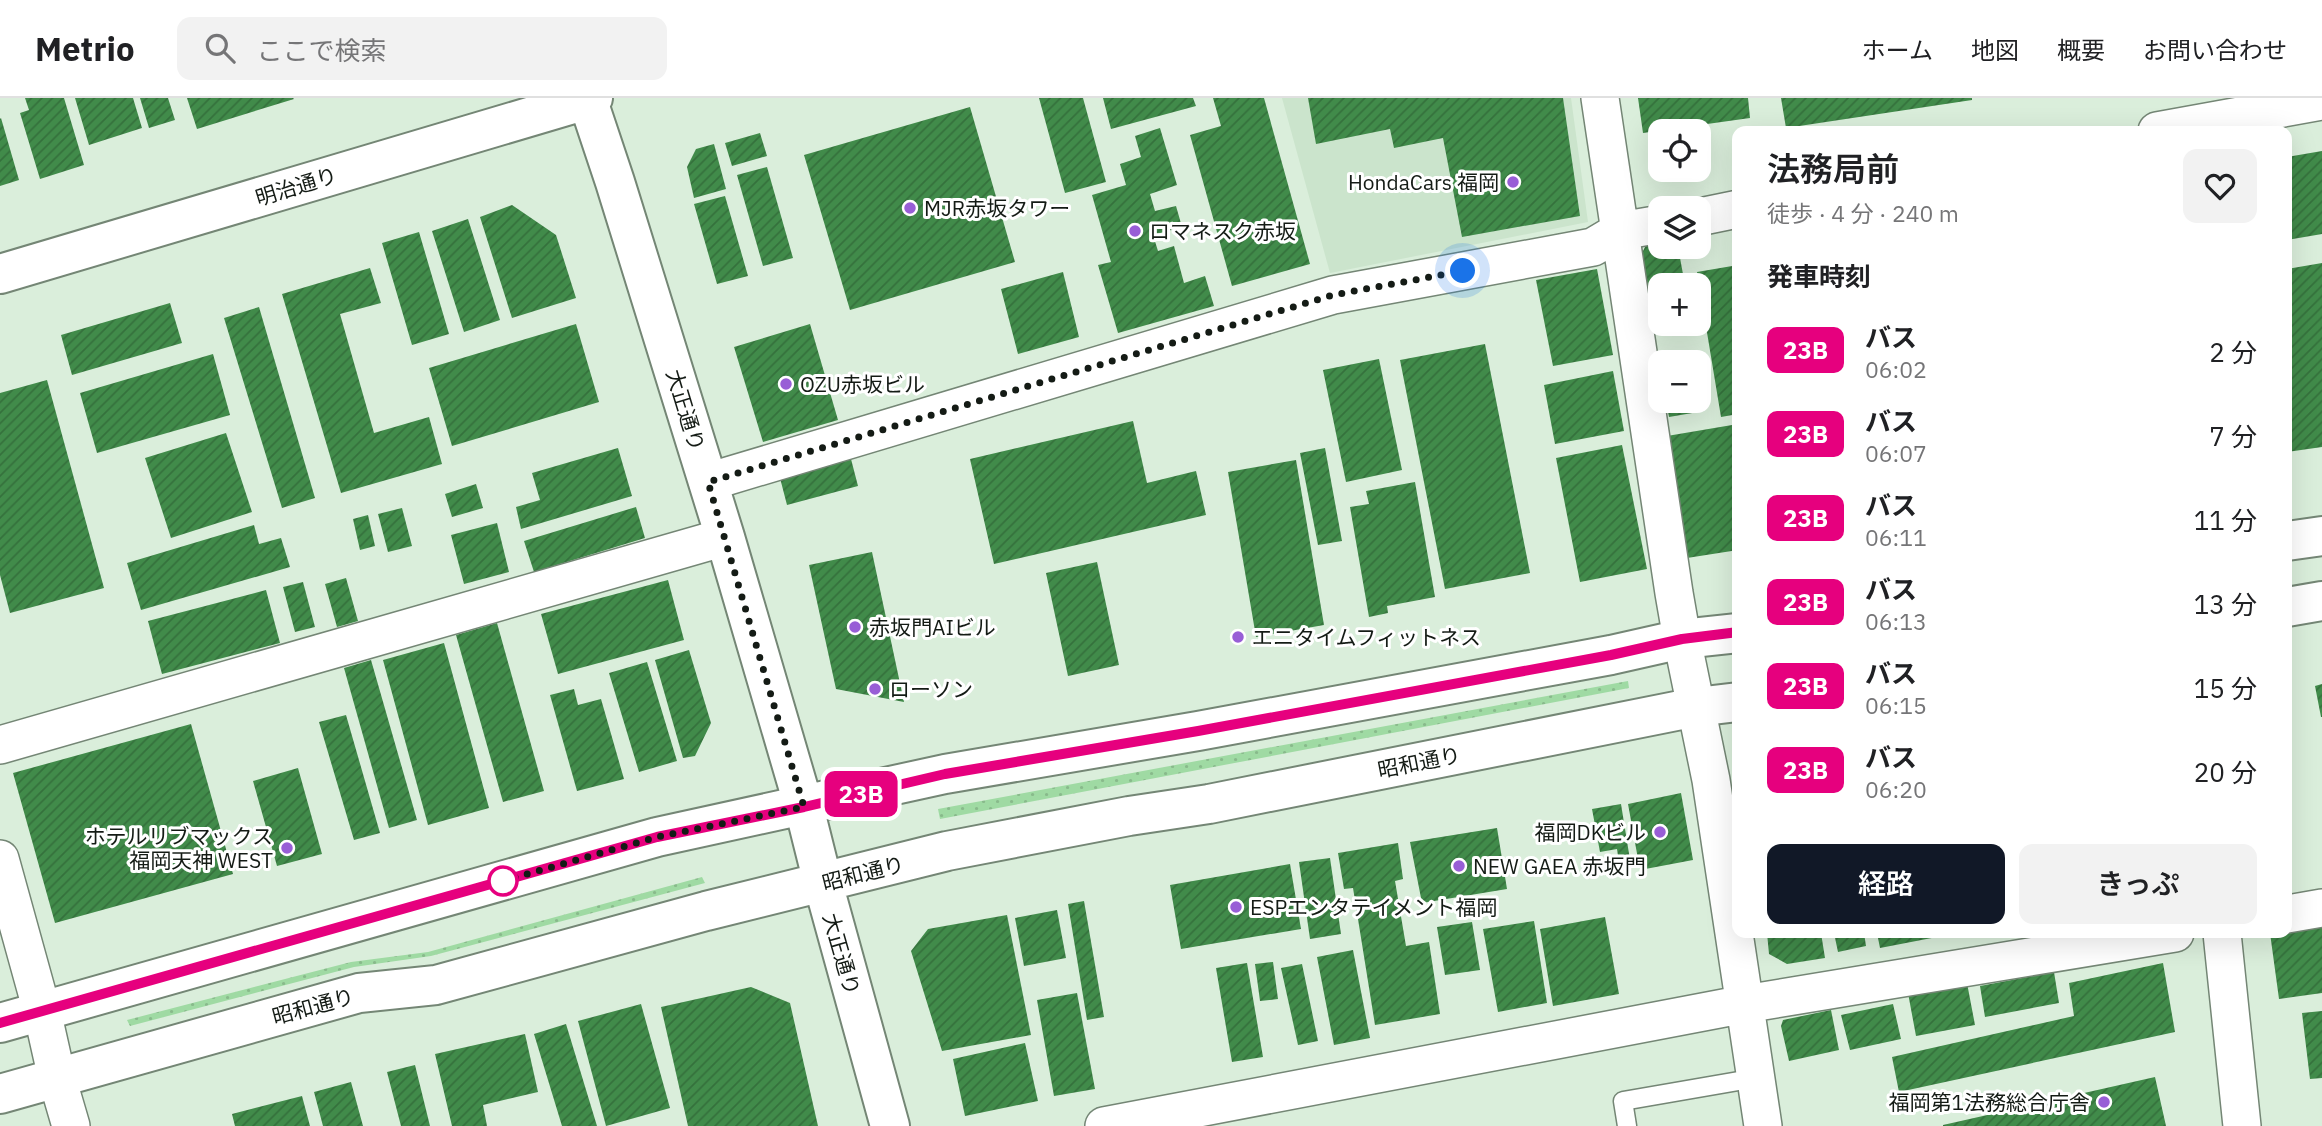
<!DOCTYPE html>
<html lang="ja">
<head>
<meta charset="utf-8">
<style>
	:root { --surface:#fff; --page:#f2f2f2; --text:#202124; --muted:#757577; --line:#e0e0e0; --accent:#111827 }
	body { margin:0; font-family:"IBM Plex Sans","Noto Sans JP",sans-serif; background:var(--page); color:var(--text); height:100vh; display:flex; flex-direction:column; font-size:26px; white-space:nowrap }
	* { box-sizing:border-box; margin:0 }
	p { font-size:23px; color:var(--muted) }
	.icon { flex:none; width:38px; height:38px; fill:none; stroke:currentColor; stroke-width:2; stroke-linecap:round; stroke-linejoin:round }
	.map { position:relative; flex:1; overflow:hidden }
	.sheet { position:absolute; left:1732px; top:28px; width:560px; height:812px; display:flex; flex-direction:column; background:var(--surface); border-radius:14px; box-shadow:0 7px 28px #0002 }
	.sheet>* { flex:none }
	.badge { padding:0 14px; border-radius:10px; font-size:24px; line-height:46px }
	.fabs { position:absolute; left:1648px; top:21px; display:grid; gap:14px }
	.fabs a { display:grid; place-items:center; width:63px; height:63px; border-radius:14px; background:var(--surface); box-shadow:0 7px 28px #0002; font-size:35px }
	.you { position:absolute; width:35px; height:35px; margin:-18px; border:5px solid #fff; border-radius:50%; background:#1a73e8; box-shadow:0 0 0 10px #1a73e833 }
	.map>.badge { position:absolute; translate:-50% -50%; box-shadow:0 0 0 4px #fff }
	h2 { padding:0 35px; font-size:26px; line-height:63px }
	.round { display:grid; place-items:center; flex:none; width:74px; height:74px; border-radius:14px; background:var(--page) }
	.head { display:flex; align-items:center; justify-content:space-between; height:119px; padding:0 35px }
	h1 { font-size:33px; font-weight:600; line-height:52px }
	.cta { display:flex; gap:14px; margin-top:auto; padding:14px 35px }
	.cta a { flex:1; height:80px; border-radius:14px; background:var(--accent); color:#fff; font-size:28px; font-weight:600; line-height:80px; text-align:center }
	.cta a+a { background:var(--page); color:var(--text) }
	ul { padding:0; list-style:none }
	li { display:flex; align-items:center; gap:21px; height:84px; padding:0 35px }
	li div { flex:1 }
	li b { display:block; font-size:26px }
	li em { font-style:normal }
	li .badge { min-width:77px; font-weight:700; text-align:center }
	header { display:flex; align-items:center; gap:42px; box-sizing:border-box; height:98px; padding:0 35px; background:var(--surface); border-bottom:2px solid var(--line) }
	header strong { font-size:33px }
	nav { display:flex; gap:38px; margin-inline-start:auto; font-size:24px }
	.search { width:490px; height:63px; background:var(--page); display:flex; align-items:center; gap:18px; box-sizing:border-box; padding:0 24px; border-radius:14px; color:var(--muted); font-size:26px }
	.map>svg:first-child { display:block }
	.built { fill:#cbe4cc }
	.grass { fill:url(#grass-dots) }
	.building { fill:url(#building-hatch) }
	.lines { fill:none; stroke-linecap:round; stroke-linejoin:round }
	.service-casing { stroke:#748675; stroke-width:21 }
	.minor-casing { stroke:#748675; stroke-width:40 }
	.tertiary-casing { stroke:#748675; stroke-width:42 }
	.service { stroke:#fff; stroke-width:18 }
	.minor { stroke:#fff; stroke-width:37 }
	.tertiary { stroke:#fff; stroke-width:38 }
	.line-casing { stroke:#fff; stroke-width:16 }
	.line { stroke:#e6007e; stroke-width:10 }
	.walk { stroke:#141b15; stroke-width:7; stroke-dasharray:0 12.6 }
	.poi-dot { fill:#985ed6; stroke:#fff; stroke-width:2.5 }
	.stop-dot { fill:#fff; stroke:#e6007e; stroke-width:3.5 }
	.labels { text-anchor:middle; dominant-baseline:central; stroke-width:6; stroke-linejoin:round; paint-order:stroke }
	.poi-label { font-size:21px; fill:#141b15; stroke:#fff; text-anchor:start }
	.street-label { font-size:21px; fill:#141b15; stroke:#fff }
</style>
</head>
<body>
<header>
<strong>Metrio</strong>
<div class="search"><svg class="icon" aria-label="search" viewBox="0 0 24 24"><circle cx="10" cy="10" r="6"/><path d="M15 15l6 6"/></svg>ここで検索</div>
<nav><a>ホーム</a><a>地図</a><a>概要</a><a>お問い合わせ</a></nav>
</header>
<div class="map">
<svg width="2322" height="1028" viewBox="0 0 2322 1028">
	<defs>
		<pattern id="grass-dots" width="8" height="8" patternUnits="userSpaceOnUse" patternTransform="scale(1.75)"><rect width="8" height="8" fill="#9fdaa3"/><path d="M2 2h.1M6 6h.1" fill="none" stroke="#88ba8b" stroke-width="1.8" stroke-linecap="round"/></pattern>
		<pattern id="building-hatch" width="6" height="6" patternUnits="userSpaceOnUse" patternTransform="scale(1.75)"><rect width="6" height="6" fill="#418b4a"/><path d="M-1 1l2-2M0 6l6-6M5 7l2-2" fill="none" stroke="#35713c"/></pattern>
	</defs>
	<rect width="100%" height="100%" fill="#daeedb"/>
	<!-- built -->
	<path class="built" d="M1282,0H1571L1588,124L1330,175Z"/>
	<!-- grass -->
	<path class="grass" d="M1628,583L1629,590L940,721L938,711Z
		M702,779L705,785L431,858L354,869L130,928L127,922L351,864L428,854Z"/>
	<!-- building -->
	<path class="building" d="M25,0H64L84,67L40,81L20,15L29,12Z
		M75,0H133L142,30L89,47Z
		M140,0H168L175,22L149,30Z
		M187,0H293L294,1L197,31Z
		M1039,0H1083L1106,84L1065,95Z
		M1103,0H1193L1196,8L1111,31Z
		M1213,0H1264L1310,166L1232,188L1190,37L1221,28Z
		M1308,0H1563L1580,118L1462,139L1443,40L1394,50L1390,31L1316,46Z
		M1638,0H1748L1750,20L1643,35Z
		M1781,0H1972V2L1786,30Z
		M970,9L1015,164L850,212L804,57Z
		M1,20L19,82L0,88V21Z
		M1160,30L1177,87L1150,96L1155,113L1176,108L1182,129L1153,137L1158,153L1174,148L1184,185L1205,178L1214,208L1118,235L1098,167L1111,164L1092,97L1126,87L1120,66L1141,59L1135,38Z
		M760,35L767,58L732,68L725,45Z
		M714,46L726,91L694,100L687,69L696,51Z
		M2322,53V136L2287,142V59Z
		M767,69L793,160L763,168L737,77Z
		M725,98L748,178L717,186L694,106Z
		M512,107L556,137L576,200L512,220L480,119Z
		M468,121L500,222L464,234L432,133Z
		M419,134L449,236L412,247L382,145Z
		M1661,144V149H1678L1685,187H1661L1659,218L1658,212L1647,214L1639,161L1646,147Z
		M2322,165V349L2287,354V171Z
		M1738,167V316L1721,319L1697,174Z
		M370,170L381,205L340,216L374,335L429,319L442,366L341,395L282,196Z
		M1597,171L1613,257L1553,268L1536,182Z
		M1063,174L1079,239L1018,256L1001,191Z
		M170,205L182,245L72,277L61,237Z
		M259,209L315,400L282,410L224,220Z
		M576,226L599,304L452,348L429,270Z
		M810,226L838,322L763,344L734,249Z
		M1661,226H1676L1677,233L1662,235Z
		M1485,246L1530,475L1445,491L1400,262Z
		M213,256L230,317L97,355L80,295Z
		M1379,261L1402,372L1346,384L1323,272Z
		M1613,273L1624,333L1555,346L1544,287Z
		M47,282L104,490L10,515L0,477V295Z
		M1701,291L1704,313L1669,319L1666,303H1699Z
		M1133,323L1147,385L1196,373L1206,417L994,466L970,361Z
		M1738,326V452L1687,460L1667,338Z
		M226,335L252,414L171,440L145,360Z
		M1622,347L1647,471L1580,484L1556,360Z
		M618,350L632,398L521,431L516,409L540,402L532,375Z
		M1325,350L1342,443L1318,447L1300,355Z
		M851,361L858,388L787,407L780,380Z
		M1296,362L1324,527L1256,539L1228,374Z
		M1415,384L1435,499L1387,508L1388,515L1369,519L1350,409L1369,406L1366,393Z
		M476,386L483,410L452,419L445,396Z
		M636,409L645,440L534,474L524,443Z
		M402,410L412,448L388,454L378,416Z
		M368,417L375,448L360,452L353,421Z
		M497,425L509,474L464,486L451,437Z
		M254,427L259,446L281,440L290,469L141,512L127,465Z
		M872,454L904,604L836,591L809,467Z
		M1097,464L1119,567L1068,578L1046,475Z
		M346,480L358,523L337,529L325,486Z
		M668,482L684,542L558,576L541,516Z
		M303,484L315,529L295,534L283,489Z
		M266,492L280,545L162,576L148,523Z
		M497,525L544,693L503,704L456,537Z
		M444,545L489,710L428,727L383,562Z
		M689,552L711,625L695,658L683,660L655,562Z
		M371,562L417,722L389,730L344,570Z
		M647,564L677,663L639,674L609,575Z
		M2322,586V619H2321L2315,588Z
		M574,591L578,607L601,601L624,681L577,693L550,597Z
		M346,617L380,735L354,742L319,624Z
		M191,626L233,776L55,825L13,675Z
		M298,670L322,756L277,768L253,683Z
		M1681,695L1693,762L1640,772L1628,706Z
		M1621,706L1631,768L1620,771L1617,751L1600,754L1592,711Z
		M1497,730L1507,791L1422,805L1410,744Z
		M1398,745L1403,781L1395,783L1406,848L1429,844L1440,916L1375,927L1353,790L1344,791L1338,755Z
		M1330,760L1341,836L1310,841L1299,764Z
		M1290,766L1301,831L1181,851L1170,787Z
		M1084,803L1104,919L1087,922L1068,806Z
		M1057,812L1066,860L1024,868L1015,820Z
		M1007,817L1031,937L942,953L911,853L928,831Z
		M1605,819L1619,896L1553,908L1540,831Z
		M1534,823L1547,905L1498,914L1483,831Z
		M1472,824L1480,872L1445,877L1437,829Z
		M2322,827V895L2279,901L2270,835H2287V832Z
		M1767,835H1821L1825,860L1787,866L1769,856Z
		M1834,835H1864L1866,848L1838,854Z
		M1877,835H1941L1942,838L1880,850Z
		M1353,852L1370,940L1334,947L1317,859Z
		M1273,864L1278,901L1260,903L1255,866Z
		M1247,865L1263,959L1232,964L1216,870Z
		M2163,865L2175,934L1899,994L1892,959L2074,918L2069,885Z
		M1302,866L1318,943L1298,947L1281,870Z
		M2054,874L2059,905L1985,919L1980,888Z
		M1967,885L1975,927L1916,938L1908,895Z
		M751,889L790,905L818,1028H688L661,909Z
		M1077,895L1095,991L1054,998L1037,902Z
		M641,906L670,1010L606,1028L578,923Z
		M1893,906L1901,941L1850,952L1841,917Z
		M1831,912L1839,952L1789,963L1781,928L1783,922Z
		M2322,913V980L2310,981L2302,915Z
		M566,926L597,1028H562L534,936Z
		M525,936L538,994L483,1007L487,1028H452L435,956Z
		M1025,945L1038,1003L965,1018L953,961Z
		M415,967L430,1028H401L387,974Z
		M2155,979L2166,1028H1943V1027Z
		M351,984L363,1028H323L314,994Z
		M302,998L310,1028H235L232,1016Z"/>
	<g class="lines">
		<!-- service casing -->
		<g class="service-casing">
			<path id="service" d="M1627,1028L1623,1003L1756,980"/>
		</g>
		<!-- minor casing -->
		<g class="minor-casing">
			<path id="minor" d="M1600,0L1674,495L1682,541L1711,682L1763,1028
				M2157,33L2322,3
				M1699,119L1738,111
				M708,384L1333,197L1593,149L1620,133L1661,126
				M0,647L725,439
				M0,761L42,913L57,980L71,1028
				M2287,816L2322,810
				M2222,835L2242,1028
				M1104,1028L1745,906L2175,835"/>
		</g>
		<!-- tertiary casing -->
		<g class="tertiary-casing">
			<path id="tertiary" d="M587,0L615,84L725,439L804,709L823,785L890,1028
				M0,176L593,0
				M2287,443L2322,438
				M2287,509L2322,503
				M0,925L657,739L945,676L1198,633L1611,557L1682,541L1738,535
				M0,996L359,895L436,887L706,813L947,753L1129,718L1209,706L1696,609L1738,604"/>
		</g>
		<!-- service -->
		<use href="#service" class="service"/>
		<!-- minor -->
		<use href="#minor" class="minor"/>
		<!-- tertiary -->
		<use href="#tertiary" class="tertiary"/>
	</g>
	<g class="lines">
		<!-- line casing -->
		<g class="line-casing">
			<path id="line" d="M0,925L657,739L804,709L945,676L1198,633L1611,557L1682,541L1738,534"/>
		</g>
		<!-- line -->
		<use href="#line" class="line"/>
		<!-- walk -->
		<path class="walk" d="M503,783L657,739L804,709L708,384L1333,197L1463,173"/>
	</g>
	<!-- markers -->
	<g class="poi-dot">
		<circle cx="1513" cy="84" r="7"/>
		<circle cx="910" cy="110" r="7"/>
		<circle cx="1135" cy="133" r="7"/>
		<circle cx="786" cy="286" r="7"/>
		<circle cx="855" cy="529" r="7"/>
		<circle cx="1238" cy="539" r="7"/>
		<circle cx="875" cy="591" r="7"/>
		<circle cx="1660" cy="734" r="7"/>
		<circle cx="287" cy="750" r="7"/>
		<circle cx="1459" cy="768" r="7"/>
		<circle cx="1236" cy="809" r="7"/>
		<circle cx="2104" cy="1004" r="7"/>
	</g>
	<circle class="stop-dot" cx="503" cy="783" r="14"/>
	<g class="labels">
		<!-- poi labels -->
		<g class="poi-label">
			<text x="1499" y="84" text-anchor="end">HondaCars 福岡</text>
			<text x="924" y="110">MJR赤坂タワー</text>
			<text x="1149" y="133">ロマネスク赤坂</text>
			<text x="800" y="286">OZU赤坂ビル</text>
			<text x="869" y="529">赤坂門AIビル</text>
			<text x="1252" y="539">エニタイムフィットネス</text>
			<text x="889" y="591">ローソン</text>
			<text x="1646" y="734" text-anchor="end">福岡DKビル</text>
			<text x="273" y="738" text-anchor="end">ホテルリブマックス<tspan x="273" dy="24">福岡天神 WEST</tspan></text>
			<text x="1473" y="768">NEW GAEA 赤坂門</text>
			<text x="1250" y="809">ESPエンタテイメント福岡</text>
			<text x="2090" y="1004" text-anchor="end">福岡第1法務総合庁舎</text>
		</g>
		<!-- street labels -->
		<g class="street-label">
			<text transform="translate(296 88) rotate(-17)">明治通り</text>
			<text transform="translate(686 312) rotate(73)">大正通り</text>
			<text transform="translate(1419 664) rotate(-11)">昭和通り</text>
			<text transform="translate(863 775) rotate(-14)">昭和通り</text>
			<text transform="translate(842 856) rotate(74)">大正通り</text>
			<text transform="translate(313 908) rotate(-15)">昭和通り</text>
		</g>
	</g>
</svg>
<div class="fabs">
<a><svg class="icon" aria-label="locate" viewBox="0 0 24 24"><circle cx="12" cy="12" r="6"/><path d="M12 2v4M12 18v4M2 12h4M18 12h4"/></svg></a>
<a><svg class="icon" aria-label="layers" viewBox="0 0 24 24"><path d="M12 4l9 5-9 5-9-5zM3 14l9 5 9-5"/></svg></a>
<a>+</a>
<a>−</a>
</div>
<div class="you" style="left:1463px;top:173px"></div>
<b class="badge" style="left:861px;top:696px;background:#e6007e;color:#fff">23B</b>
<section class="sheet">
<div class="head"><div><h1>法務局前</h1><p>徒歩 · 4 分 · 240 m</p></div><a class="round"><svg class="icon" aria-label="heart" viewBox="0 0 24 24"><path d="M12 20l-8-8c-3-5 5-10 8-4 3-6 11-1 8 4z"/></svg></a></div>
<h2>発車時刻</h2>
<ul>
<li><span class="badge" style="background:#e6007e;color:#fff">23B</span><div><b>バス</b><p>06:02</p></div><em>2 分</em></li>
<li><span class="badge" style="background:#e6007e;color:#fff">23B</span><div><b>バス</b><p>06:07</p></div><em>7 分</em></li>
<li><span class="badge" style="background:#e6007e;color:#fff">23B</span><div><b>バス</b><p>06:11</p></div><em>11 分</em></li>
<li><span class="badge" style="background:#e6007e;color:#fff">23B</span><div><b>バス</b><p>06:13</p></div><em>13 分</em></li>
<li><span class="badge" style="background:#e6007e;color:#fff">23B</span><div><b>バス</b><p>06:15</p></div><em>15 分</em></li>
<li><span class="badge" style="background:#e6007e;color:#fff">23B</span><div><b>バス</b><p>06:20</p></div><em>20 分</em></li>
</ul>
<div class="cta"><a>経路</a><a>きっぷ</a></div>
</section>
</div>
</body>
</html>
